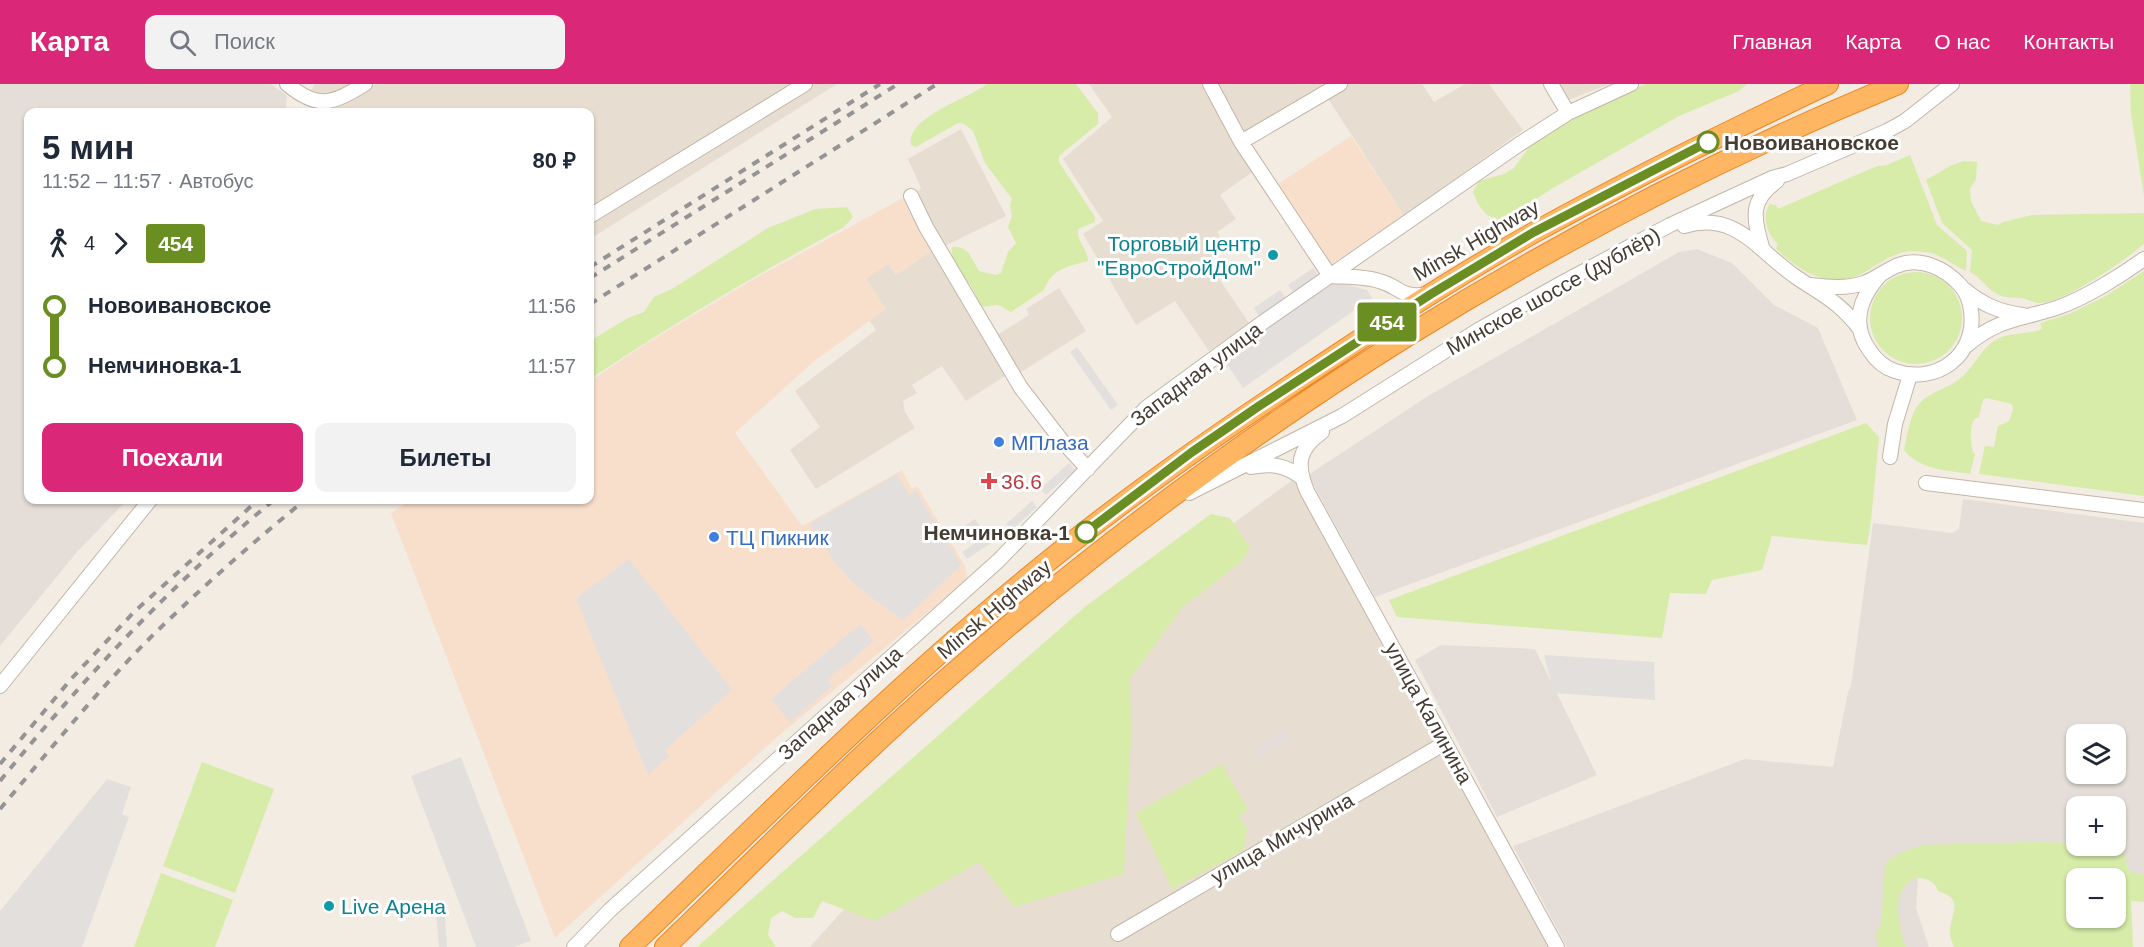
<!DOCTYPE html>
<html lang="ru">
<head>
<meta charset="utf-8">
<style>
	:root { --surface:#fff; --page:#f2f2f3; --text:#1f2937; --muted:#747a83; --accent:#db2777 }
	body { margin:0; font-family:Helvetica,sans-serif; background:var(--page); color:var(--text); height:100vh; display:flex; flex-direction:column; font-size:22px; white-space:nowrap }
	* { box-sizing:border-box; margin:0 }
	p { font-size:20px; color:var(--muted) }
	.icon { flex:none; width:33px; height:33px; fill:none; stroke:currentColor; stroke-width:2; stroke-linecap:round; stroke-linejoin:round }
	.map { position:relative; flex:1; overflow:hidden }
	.drawer { position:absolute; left:24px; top:24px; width:570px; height:396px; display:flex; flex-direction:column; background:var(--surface); border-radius:12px; box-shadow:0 2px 4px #0004 }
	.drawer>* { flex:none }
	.badge { padding:0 12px; border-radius:4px; font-size:21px; line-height:39px }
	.controls { position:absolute; left:2066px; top:640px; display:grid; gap:12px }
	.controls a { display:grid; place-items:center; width:60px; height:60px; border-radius:12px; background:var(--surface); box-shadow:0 2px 4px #0004; font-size:30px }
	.map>.badge { position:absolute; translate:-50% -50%; box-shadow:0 0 0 3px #fff }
	.legs { display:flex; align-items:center; gap:9px; height:66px; padding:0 18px; font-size:20px }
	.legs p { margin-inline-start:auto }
	.summary { display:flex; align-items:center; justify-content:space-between; height:102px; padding:0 18px }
	h1 { font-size:33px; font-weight:800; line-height:45px }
	.action { display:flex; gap:12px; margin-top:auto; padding:12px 18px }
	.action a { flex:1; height:69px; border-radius:12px; background:var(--accent); color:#fff; font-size:24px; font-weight:800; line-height:69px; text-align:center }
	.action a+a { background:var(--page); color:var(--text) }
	ul { padding:0 18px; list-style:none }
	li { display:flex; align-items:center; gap:21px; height:60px; font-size:22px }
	li i { display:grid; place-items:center; width:9px; height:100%; margin:0 8px; background:currentColor }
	li i::after { content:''; width:15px; height:15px; margin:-8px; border:4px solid; border-radius:50%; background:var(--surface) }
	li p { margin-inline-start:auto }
	li:first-child i { background:linear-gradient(#0000 50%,currentColor 0) }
	li:last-child i { background:linear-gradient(currentColor 50%,#0000 0) }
	header { display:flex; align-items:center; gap:36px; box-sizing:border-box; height:84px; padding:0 30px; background:var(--accent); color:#fff }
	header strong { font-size:28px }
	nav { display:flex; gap:33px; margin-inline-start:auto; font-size:21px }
	.search { width:420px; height:54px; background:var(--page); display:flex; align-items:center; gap:15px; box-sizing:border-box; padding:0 21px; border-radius:12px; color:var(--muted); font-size:22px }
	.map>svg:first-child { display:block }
	.residential { fill:#e8ddd1 }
	.commercial { fill:#f8dfcc }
	.industrial { fill:#e5ded8; fill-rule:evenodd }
	.green { fill:#d6eca8; fill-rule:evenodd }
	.parking { fill:#e3dfdc }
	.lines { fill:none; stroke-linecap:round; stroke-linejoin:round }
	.minor-casing { stroke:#c2b6a8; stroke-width:16 }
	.highway-casing { stroke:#eb8826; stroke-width:22 }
	.minor { stroke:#fff; stroke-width:14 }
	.highway { stroke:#ffb662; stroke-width:20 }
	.rail { stroke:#949494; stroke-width:4; stroke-dasharray:8 8; stroke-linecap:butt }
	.line-1-casing { stroke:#fff; stroke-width:14 }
	.line-1 { stroke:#6b8e23; stroke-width:9 }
	.stop-1-dot { fill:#fff; stroke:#6b8e23; stroke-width:3 }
	.culture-dot { fill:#0f9aa8; stroke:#fff; stroke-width:2 }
	.shop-dot { fill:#3f7fe0; stroke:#fff; stroke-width:2 }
	.health-dot { fill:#e0444e; stroke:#fff; stroke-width:2 }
	.labels { text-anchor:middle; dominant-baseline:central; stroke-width:6; stroke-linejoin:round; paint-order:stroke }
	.stop-label { font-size:21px; font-weight:bold; fill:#463c33; stroke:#fff; text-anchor:start }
	.street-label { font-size:21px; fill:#463c33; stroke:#fff }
	.culture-label { font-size:21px; fill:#0d838f; stroke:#fff; text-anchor:end }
	.shop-label { font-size:21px; fill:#366cbe; stroke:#fff; text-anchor:start }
	.health-label { font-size:21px; fill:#be3a42; stroke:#fff; text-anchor:start }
</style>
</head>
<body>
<header>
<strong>Карта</strong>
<div class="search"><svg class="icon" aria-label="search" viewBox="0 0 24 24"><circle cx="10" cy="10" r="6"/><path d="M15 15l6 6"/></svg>Поиск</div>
<nav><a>Главная</a><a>Карта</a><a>О нас</a><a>Контакты</a></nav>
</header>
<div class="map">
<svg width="2144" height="863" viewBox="0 0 2144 863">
	<rect width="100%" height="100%" fill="#f3ece3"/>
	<!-- residential -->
	<path class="residential" d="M315,0H354L343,6L322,12L310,8Z
		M376,0H837L590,155V28H328Z
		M1089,0H1203L1239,66L1254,87L1220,111L1236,135L1217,148L1227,163L1207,177L1249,239L1209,267L1175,217L1136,241L1083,150L1103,137L1063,75L1112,33Z
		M1218,0H1332L1245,51Z
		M1348,0H1422L1434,18L1465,0H1489L1523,46L1404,132L1327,13Z
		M1555,0H1609L1566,17Z
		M961,45L1006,132L945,162L915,109L921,104L908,75Z
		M931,167L1005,292L966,317L942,282L912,301L917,309L903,317L905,328L915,344L816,405L790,366L820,343L795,307L876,246L869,236L886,225L866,195L888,179L896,191Z
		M1059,204L1086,247L1021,288L997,251L1029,231L1026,225Z
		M1294,395L1359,506L1552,863H810L1108,531Z"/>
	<!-- commercial -->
	<path class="commercial" d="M1351,52L1404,132L1328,182L1275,102Z
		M903,114L931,167L896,191L888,180L866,195L886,225L813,278L735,349L802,442L902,386L912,405L917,402L964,480L968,495L776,654L555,854L391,429L411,416H590V297L647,259L752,196Z"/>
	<!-- industrial -->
	<path class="industrial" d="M0,0H271L287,12L285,28H28V416H127L77,468L0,562Z
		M1697,165L1732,179L1774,221L1818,244L1857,336L1375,513L1308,391L1428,312L1679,168Z
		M1963,415L2144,439V795L1920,764L1916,824L1929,863H1567L1513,762L1745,675L1833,683L1848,608L1851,602L1873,439L1952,449L1959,445ZM2076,651H2115V690H2076ZM2076,723H2115V762H2076Z
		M1441,561L1535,565L1597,691L1497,733L1415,576Z
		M1285,645L1291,657L1259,675L1252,664Z"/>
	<!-- green -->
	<path class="green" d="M987,0H1076L1098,29V40L1059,72V78L1095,133V138L1078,145C1076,157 1088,165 1088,177C1070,182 1052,184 1044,206L1011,228C998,221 1001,219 985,223L980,221C977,216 976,212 974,207C967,194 949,178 952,163C969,161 972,176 979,187L996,191L1001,189L1008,168L1016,159L1008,143L1012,132L1010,121L1012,115L985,79L973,47L964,40L958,39L916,63L911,61C906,33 968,15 987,0Z
		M1646,0H1747L1739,7L1679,32L1553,104L1509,133L1497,136L1486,130L1478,120L1473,108L1479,97L1504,90L1514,84L1532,59L1573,32Z
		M2130,0H2144V112L2131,30Z
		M1910,71L1937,141L1967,167L1966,187C1952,181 1941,169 1925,168C1900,165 1889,173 1870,185C1834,208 1804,191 1776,165L1778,160C1767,150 1761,133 1770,120L1776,121L1778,125L1870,85L1878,82L1887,81Z
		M1964,77L1977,78L1976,95L1970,105L1971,117L1981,137L1998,141L2003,138L2032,131L2144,129V160C2124,177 2064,219 2039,219C2034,219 2027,215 2022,214C2014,213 2006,215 1999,211C1987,206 1981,193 1970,188L1972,166L1942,139L1926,96L1952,81Z
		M847,123L853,133L844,143C757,190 672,240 590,295V257L628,234L644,228L654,213L672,205L768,144L815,125Z
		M2144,187V412L1979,390L1985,362L1994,363L1998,342L2009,337L2013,326L2012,320L1986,314L1983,316L1979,333L1974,335C1969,346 1971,358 1973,369L1975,370L1970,390C1947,386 1919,386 1904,366C1908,349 1910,323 1927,313C1939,305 1952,302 1963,292C1975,281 1982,263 1997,255C2010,248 2028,251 2042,245L2040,239L2069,230L2104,213Z
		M1870 234a46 46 0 1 1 92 0a46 46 0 1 1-92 0Z
		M1866,339L1879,353L1871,437L1867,461L1772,452L1762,486L1712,496L1706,510L1670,509L1662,554L1397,533L1389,516Z
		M1211,430L1230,434L1250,464L1243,476L1182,524L1130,595L1131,651L1124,790L1014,823L979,778L875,837L822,817L813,834H795L782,827L771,834L768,851L776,863H697L1086,522Z
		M202,678L274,705L235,809L163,782Z
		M1222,680L1248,726L1239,732L1247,745L1244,766L1172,805L1136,729Z
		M2036,758L2076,759V762H2109L2124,769L2128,785L2133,789L2144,791V818L2131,817L2133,863H1954C1952,857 1949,852 1950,845C1953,825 1963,815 1938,807C1934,796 1926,794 1915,794C1889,807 1899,842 1906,863H1878L1876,850L1881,840L1885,780C1893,771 1913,763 1925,761ZM2076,795H2115V834H2076Z
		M161,789L233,816L215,863H134Z"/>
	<!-- parking -->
	<path class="parking" d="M1313,184L1319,192L1294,209L1288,201Z
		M1335,197L1367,206L1372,214L1243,304L1223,275Z
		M1280,206L1286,214L1259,232L1254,224Z
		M1077,263L1118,321L1111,326L1070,268Z
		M1069,379L1075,386L1046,411L1040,405Z
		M897,390L909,411L916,407L961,481L903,537L855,501L837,481L809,440Z
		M1032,417L1037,423L1012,446L1006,440Z
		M975,435L980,442L959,456L954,449Z
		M995,446L1000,453L967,475L962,468Z
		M629,475L732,606L665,666L669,672L648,691L576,514Z
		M860,540L874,557L827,596L832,602L790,638L771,615Z
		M1544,571L1654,578L1655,616L1554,609Z
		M461,673L531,857L514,863H476L411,692Z
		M107,695L131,703L122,730L129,733L82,863H0V827Z
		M435,817H444L447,863H439Z"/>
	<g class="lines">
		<!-- minor casing -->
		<g class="minor-casing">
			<path id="minor" d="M287,0C318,26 332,20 365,0
				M1210,0L1241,58L1330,192
				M1551,0L1568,29
				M1241,58L1340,0
				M911,112L926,143L1021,304L1062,357L1088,385
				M590,132L805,0
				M1684,142C1736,126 1759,168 1796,193C1824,212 1838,217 1860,245
				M1762,163C1753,133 1750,116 1777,97
				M1330,192C1346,193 1364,192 1379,197C1402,203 1399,215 1429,210
				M1810,201C1828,203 1846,205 1864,199C1875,195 1885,187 1896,182C1920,172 1945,184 1961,202C1967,209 1970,218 1971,227C1977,272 1936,301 1895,287C1885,284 1876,276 1870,267C1850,240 1860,213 1881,190
				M1965,206C1983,221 2000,228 2023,231
				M1966,262C1998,234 2021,236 2059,223C2085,214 2122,191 2144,175
				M1322,348C1298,365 1296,380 1307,407L1557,863
				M1890,373L1895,340L1910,291
				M1251,383C1271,379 1286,381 1302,394
				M1926,399L2144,426
				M1189,409L1342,332L1480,245L1560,200L1670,141L1772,94L1787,90L1887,47L1905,37L1952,0
				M0,602L150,416
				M1118,850L1445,659
				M574,863L610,826L998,477L1146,324L1262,239L1518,61L1568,29L1631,0"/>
		</g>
		<!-- highway casing -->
		<g class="highway-casing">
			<path id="highway" d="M630,863C757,741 882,615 1018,502C1117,419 1224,345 1332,274C1398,230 1465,187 1535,148C1631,95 1729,47 1828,0
				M665,863C762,770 856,673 958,585C1237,342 1556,140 1898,0"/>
		</g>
		<!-- minor -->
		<use href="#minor" class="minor"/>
		<!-- highway -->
		<use href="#highway" class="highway"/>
		<!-- rail -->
		<path class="rail" d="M590,183L880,0
			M590,194L898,0
			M590,220L937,0
			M0,680L72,594L134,528L258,416
			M0,697C83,595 172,499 274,416
			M0,725C49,667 97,607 151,553C200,505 252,459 305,416"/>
	</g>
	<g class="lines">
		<!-- line-1 casing -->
		<g class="line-1-casing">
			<path id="line-1" d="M1086,448L1192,368L1259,322L1431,210L1534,148L1708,58"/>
		</g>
		<!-- line-1 -->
		<use href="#line-1" class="line-1"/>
	</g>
	<!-- markers -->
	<g class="stop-1-dot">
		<circle cx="1708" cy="58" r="10"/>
		<circle cx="1086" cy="448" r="10"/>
	</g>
	<g class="culture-dot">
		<circle cx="1273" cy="171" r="6"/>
		<circle cx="329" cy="822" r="6"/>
	</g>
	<g class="shop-dot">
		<circle cx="999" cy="358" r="6"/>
		<circle cx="714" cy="453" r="6"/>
	</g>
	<path class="health-dot" d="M986 388h6v6h6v6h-6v6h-6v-6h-6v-6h6z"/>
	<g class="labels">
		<!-- stop labels -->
		<g class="stop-label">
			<text x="1724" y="58">Новоивановское</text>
			<text x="1070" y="448" text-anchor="end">Немчиновка-1</text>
		</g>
		<!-- street labels -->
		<g class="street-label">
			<text transform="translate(1476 156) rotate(-30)">Minsk Highway</text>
			<text transform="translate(1553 207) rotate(-29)">Минское шоссе (дублёр)</text>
			<text transform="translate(1196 290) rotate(-37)">Западная улица</text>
			<text transform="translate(994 525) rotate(-40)">Minsk Highway</text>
			<text transform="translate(840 619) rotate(-42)">Западная улица</text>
			<text transform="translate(1429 629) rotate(61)">улица Калинина</text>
			<text transform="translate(1282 754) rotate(-30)">улица Мичурина</text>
		</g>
		<!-- culture labels -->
		<g class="culture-label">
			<text x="1261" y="159">Торговый центр<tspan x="1261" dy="24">"ЕвроСтройДом"</tspan></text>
			<text x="341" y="822" text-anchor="start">Live Арена</text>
		</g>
		<!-- shop labels -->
		<g class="shop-label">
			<text x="1011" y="358">МПлаза</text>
			<text x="726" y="453">ТЦ Пикник</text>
		</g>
		<!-- health labels -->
		<g class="health-label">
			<text x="1001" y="397">36.6</text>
		</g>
	</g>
</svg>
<div class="controls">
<a><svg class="icon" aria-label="layers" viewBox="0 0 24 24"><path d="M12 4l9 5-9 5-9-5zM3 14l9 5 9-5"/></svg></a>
<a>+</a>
<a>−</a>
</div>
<b class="badge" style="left:1387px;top:238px;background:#6b8e23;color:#fff">454</b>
<section class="drawer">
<div class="summary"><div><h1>5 мин</h1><p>11:52 – 11:57 · Автобус</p></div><b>80 ₽</b></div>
<div class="legs"><svg class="icon" aria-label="walk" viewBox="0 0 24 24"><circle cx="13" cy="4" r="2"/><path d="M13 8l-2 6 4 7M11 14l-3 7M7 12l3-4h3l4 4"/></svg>4<svg class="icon" aria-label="forward" viewBox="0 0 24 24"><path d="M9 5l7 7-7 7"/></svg><b class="badge" style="background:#6b8e23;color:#fff">454</b></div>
<ul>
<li><i style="color:#6b8e23"></i><b>Новоивановское</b><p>11:56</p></li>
<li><i style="color:#6b8e23"></i><b>Немчиновка-1</b><p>11:57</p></li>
</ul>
<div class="action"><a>Поехали</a><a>Билеты</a></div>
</section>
</div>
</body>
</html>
